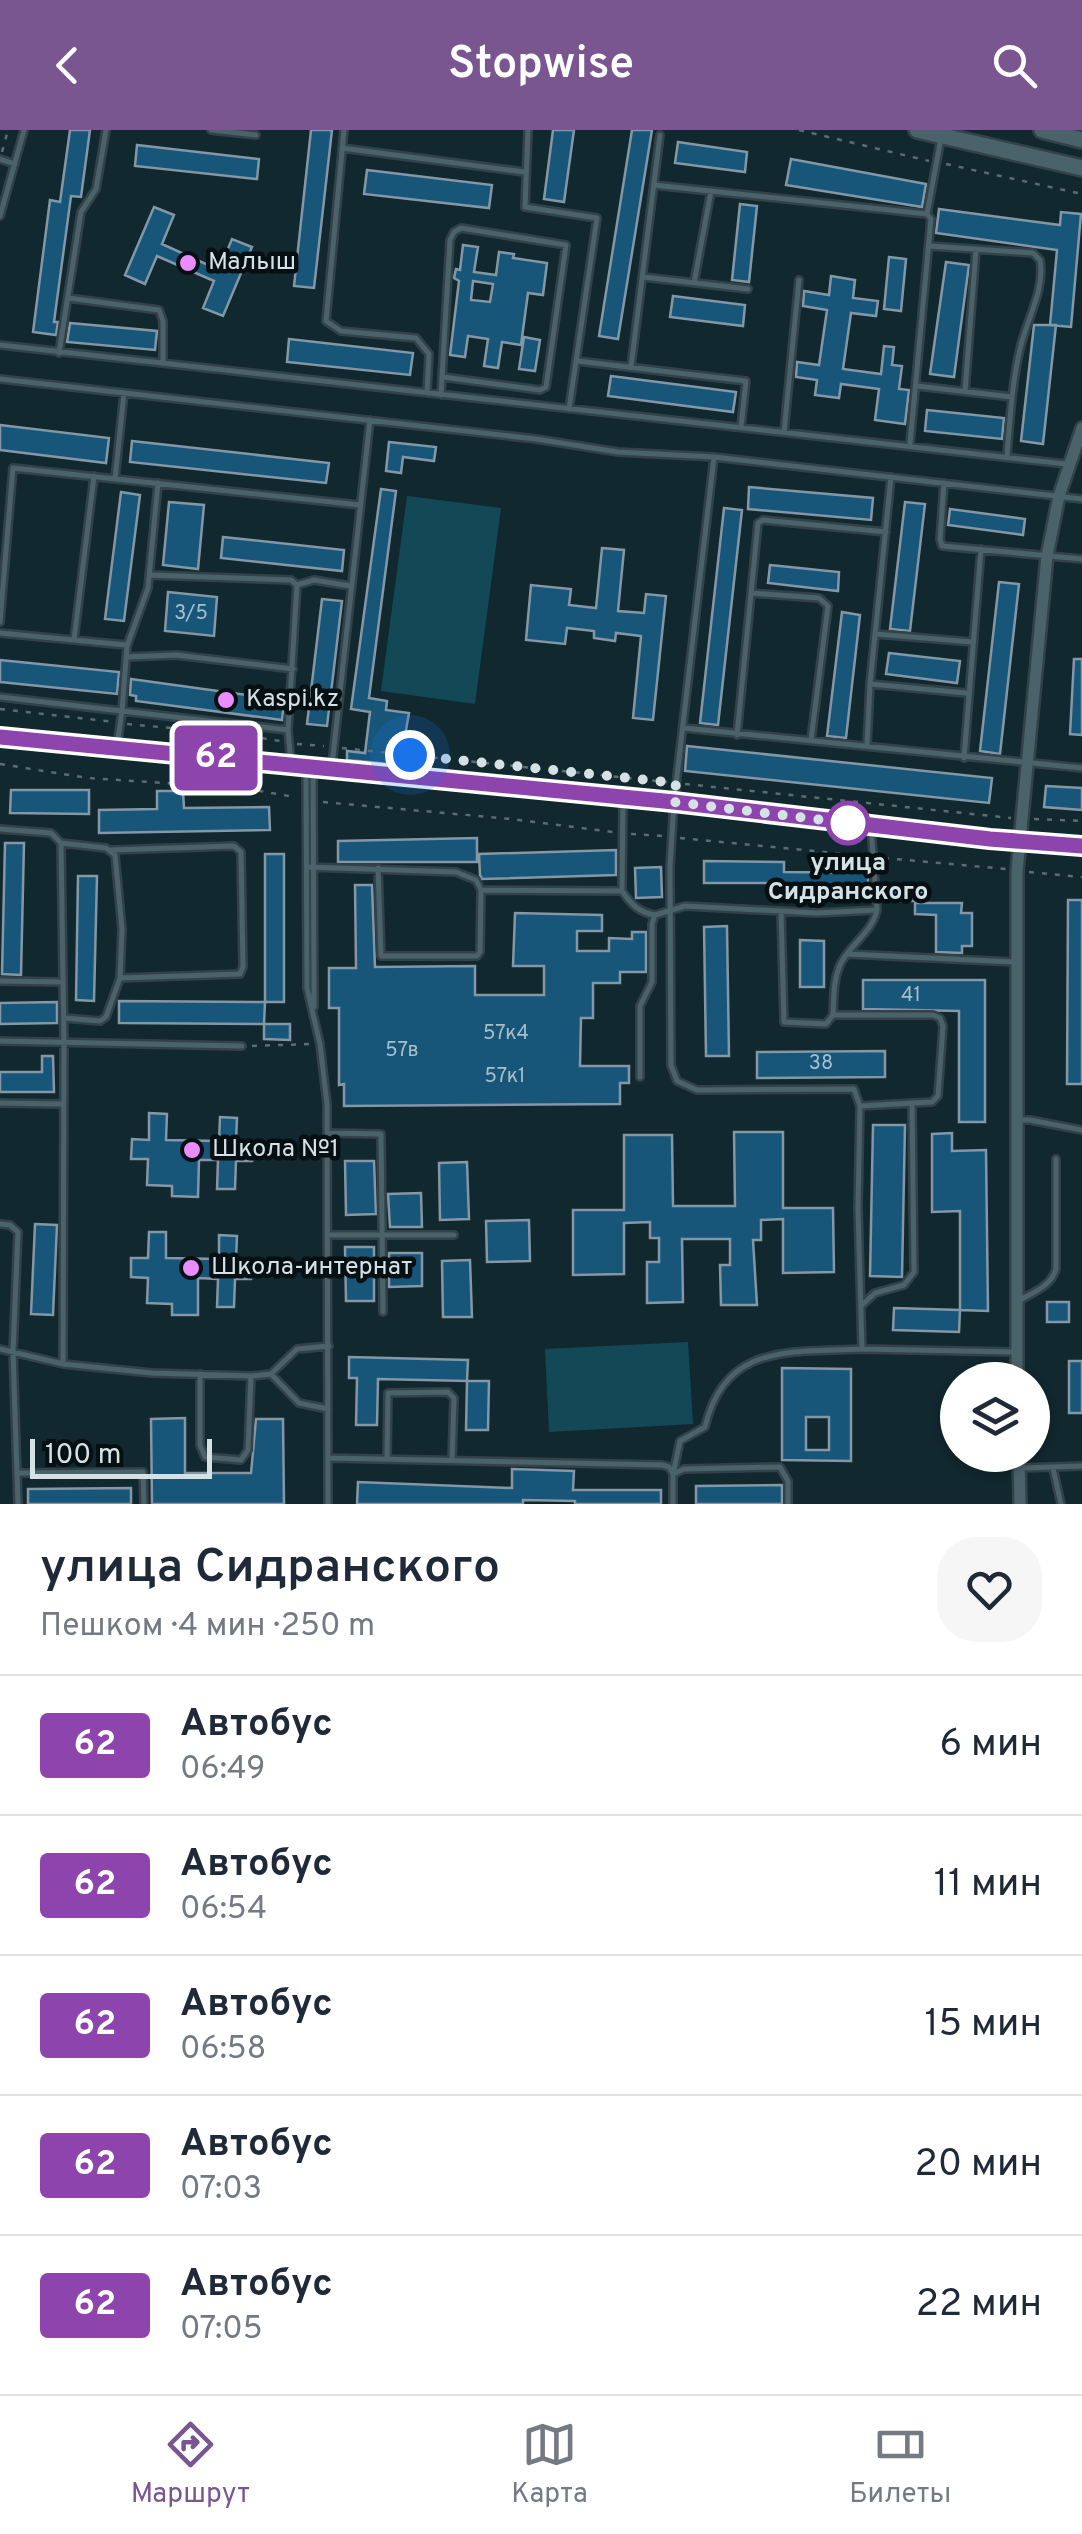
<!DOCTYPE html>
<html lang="ru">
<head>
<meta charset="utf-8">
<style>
	:root { --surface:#fff; --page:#f6f6f7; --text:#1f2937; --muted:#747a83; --line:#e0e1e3; --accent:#7a5691 }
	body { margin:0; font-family:Overpass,sans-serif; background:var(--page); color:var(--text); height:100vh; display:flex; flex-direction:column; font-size:38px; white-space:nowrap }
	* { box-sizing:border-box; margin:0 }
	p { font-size:32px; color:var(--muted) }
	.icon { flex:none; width:55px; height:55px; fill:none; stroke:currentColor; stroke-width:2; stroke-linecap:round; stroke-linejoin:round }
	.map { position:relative; height:1374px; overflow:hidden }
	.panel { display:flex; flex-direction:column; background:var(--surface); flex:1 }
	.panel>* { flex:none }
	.badge { padding:0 20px; border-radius:8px; font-size:35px; line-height:65px }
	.buttons { position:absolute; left:940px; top:1232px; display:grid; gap:20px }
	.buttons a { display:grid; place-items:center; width:110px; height:110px; border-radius:50%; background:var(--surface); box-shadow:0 2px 8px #0004; font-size:50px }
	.scale { position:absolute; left:30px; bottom:25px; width:182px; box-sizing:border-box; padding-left:10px; border:5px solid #d4e2e6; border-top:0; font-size:28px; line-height:35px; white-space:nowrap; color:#d4e2e6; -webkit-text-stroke:8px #060f12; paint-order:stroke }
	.you { position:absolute; width:50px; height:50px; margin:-25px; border:8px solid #fff; border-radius:50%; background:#1a73e8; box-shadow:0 0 0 15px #1a73e833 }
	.map>.badge { position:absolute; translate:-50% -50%; box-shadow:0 0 0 5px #fff }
	.round { display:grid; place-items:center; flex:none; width:105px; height:105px; border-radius:40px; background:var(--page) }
	.head { display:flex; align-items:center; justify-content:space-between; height:170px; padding:0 40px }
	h1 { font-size:48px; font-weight:600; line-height:75px }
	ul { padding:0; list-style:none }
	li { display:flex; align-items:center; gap:30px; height:140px; padding:0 40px; border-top:2px solid var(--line) }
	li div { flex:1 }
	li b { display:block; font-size:38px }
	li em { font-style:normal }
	li .badge { min-width:110px; font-weight:700; text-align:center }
	header { display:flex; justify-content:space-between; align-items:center; height:130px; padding:0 40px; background:var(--accent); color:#fff; font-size:45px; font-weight:600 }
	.tab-bar { display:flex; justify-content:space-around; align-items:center; height:140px; border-top:2px solid var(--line); background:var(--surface); font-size:28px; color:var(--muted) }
	.tab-bar a { display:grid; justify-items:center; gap:5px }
	.tab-bar .current { color:var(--accent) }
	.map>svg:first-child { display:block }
	.park { fill:#134956 }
	.building { fill:#185679; stroke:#8397a6; stroke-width:2.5; fill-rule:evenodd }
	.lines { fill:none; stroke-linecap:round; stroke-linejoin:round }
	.service-casing { stroke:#334248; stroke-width:10 }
	.minor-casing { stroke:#334248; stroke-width:16 }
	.tertiary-casing { stroke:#334248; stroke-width:19 }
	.secondary-casing { stroke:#334248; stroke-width:20 }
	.path { stroke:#596d72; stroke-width:2.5; stroke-dasharray:5 8; stroke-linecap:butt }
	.service { stroke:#4a6269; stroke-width:5 }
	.minor { stroke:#4a6269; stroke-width:11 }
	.tertiary { stroke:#4a6269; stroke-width:14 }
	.secondary { stroke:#4a6269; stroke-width:15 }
	.line-casing { stroke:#fff; stroke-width:22 }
	.line { stroke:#8e44ad; stroke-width:15 }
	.walk { stroke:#d4e2e6; stroke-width:10; stroke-dasharray:0 18 }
	.poi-dot { fill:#e98dfe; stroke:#060f12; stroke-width:4 }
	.stop-dot { fill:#fff; stroke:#8e44ad; stroke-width:5 }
	.labels { text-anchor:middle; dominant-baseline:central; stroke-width:9; stroke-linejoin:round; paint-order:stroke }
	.number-label { font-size:20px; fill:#a5bfcb }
	.poi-label { font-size:25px; fill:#d4e2e6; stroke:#060f12; text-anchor:start }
	.stop-label { font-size:25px; font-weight:bold; fill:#d4e2e6; stroke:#060f12 }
</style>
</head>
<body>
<header><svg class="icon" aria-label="back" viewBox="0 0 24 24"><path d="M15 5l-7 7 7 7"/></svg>Stopwise<svg class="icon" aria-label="search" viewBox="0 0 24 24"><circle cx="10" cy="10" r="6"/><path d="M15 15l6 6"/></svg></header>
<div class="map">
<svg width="1082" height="1374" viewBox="0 0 1082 1374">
	<rect width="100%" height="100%" fill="#11282e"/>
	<!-- park -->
	<path class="park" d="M407,366L501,378L475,574L381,561Z
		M688,1212L693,1294L549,1302L545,1219Z"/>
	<!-- building -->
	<path class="building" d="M70,0H90L81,67L71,66L54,192H58L56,205L33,202L50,70L60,72Z
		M311,0H332L314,158L294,156Z
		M553,0H574L564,72L544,69Z
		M632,0H652L618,209L599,206Z
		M678,12L747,22L745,42L675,33Z
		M137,15L259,29L257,49L135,36Z
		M791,29L926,54L922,77L786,55Z
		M367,40L492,55L489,78L364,64Z
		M740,74L757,76L749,152L732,150Z
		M154,77L174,85L162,114L219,140L232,109L252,117L223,186L203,178L214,151L157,126L145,154L125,145Z
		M939,79L1060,95L1061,82L1081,84L1071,197L1050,195L1057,120L936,103Z
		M463,115L478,117L474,142L496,145L499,122L514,124L513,128L547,133L543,165L528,163L521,215L502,212L498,238L484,236L488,209L468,206L465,227L450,225L459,151L454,148L456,139L460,140ZM473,151L493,154L490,172L471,170Z
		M889,127L906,129L901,181L884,179Z
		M946,132L969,135L954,247L930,244Z
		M831,146L855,150L853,168L878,171L876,186L851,183L843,239L881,244L884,216L894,217L892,235L902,236L899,259L909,260L905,294L875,290L879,259L841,254L839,268L815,265L817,250L796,247L797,232L819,235L827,180L803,176L804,161L829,165Z
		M673,166L745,175L743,196L670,187Z
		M70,193L157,201L155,220L67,212Z
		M1034,195H1056L1043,314L1021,311Z
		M524,207L540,210L535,241L519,239Z
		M289,209L413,223L410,245L287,232Z
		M611,246L736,262L733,282L608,266Z
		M927,280L1004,288L1002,309L925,301Z
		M0,295L109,308L106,333L0,320Z
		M132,311L329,333L326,353L130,332Z
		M389,312L436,317L434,331L403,327L401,343L386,341Z
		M749,357L873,368L871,390L748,379Z
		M381,359L396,361L369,568L387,571L386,580L409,583L400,635L347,630V621L365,623L370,582L351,579Z
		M121,362L140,365L124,491L105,489Z
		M169,372L204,375L198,439L163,435Z
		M905,372L925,374L910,501L890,499Z
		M724,378L742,380L718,595L700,593Z
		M950,379L1025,389L1023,405L948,395Z
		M223,407L344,420L342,441L221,428Z
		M602,418L624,420L618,481L644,483L646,464L666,466L653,590L633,588L641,506L616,503L615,511L594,508V501L567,498L565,514L526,510L531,455L571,459L569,475L596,478Z
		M770,435L839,442L838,461L768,453Z
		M999,452L1019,454L1000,624L980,621Z
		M168,462L217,467L214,506L165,501Z
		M322,469L342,471L327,596L307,594Z
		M842,482L860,485L846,608L827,606Z
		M889,523L960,531L957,553L886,544Z
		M1074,529H1082V605L1070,604Z
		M0,530L119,542L117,564L0,552Z
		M131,549L284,570L282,590L136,571V566L130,565Z
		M687,616L992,648L989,673L685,641Z
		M1046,656L1082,658V680L1044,677Z
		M11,660H89V684L10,683Z
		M157,661H183L184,678L269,677L270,700L99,703V680L157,679Z
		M477,708V732H338V711Z
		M5,713H24L21,845L2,844Z
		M616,720V745L482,749L480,745L479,724Z
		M265,724H284V872H265Z
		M704,731L784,732V742L868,743V765L788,764V753H704Z
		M661,737L662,767L636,768L635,738Z
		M78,746H97L94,871L76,870Z
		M355,755H372L375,837L475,836V865H544V836H513L515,783L602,785V801H577V821H609V808L632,809V802H646V842H620V853H593V888H581L580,936H629V953H620V974L344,976V954L339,955V878H329V838H356Z
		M891,758H922V771H891Z
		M1068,770H1082V954H1067Z
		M915,773H962L961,783H972V816H962V823L936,822V785L915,784Z
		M727,796L729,926H706L704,797Z
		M800,810L824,811V857H800Z
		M863,850H985V992H959V881L863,879Z
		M119,871L265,872L264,894L119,893Z
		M57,872V893L0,894V873Z
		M264,894H290V910L264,909Z
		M885,921V947L757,948V922Z
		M42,926H53L54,962H0V942H42Z
		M149,983L167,984L166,1010L219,1011L220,987L237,988L236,1011H252V1031H236L235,1059H217L218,1030H199L198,1067L172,1066V1056L147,1055L148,1029H131L132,1009L149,1010Z
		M873,995H905L902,1147L870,1146Z
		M734,1002H783V1078H833L834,1142L783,1143V1089L761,1090V1110H753L757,1175H721L720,1135H730V1109H682L683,1172L647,1173V1132H659V1108H650V1092L624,1093V1144L573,1145V1080H624V1005H672L673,1076H735Z
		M952,1003V1021L986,1020L988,1181L960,1180V1081L932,1082V1004Z
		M345,1031H374L376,1084L346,1085Z
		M467,1032L469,1089L440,1090L439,1033Z
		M421,1063L422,1097H390L388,1064Z
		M529,1090L530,1131L487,1132L486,1091Z
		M35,1094L57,1095L53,1185L31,1184Z
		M149,1102H166V1128L219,1129V1105L237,1106L236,1129L252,1130L251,1149H235L234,1177H217L218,1149L198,1148V1185H172V1174L147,1173L148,1148L131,1147V1128H148Z
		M345,1117H374V1171H346Z
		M389,1123H422V1156L389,1157Z
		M470,1130L472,1187H443L442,1131Z
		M1047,1172H1069V1192H1047Z
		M894,1178L960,1180L959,1202L893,1200Z
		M349,1227L468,1230L467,1251L378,1249L377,1295H356L357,1248H349Z
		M1069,1231H1082V1283H1069Z
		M782,1238L851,1239V1331L782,1330ZM806,1287H829V1320H806Z
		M467,1251H489L488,1300H466Z
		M185,1288V1343H251L256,1289H283L284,1374H152L151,1289Z
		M512,1339L574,1341L573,1360H661V1374H575V1371L523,1370V1374H357L358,1352L512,1358Z
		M782,1355V1374H696V1356Z
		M131,1358V1374H28V1359Z"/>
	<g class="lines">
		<!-- service casing -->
		<g class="service-casing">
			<path id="service" d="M211,0L256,5
				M344,0L326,191L341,201L416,208L429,224L427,263
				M528,0L525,77L597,88L569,279
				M342,18L524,42
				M0,29L15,34
				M654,55L927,84L931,89L910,314
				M927,84L941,8
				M0,86L24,0
				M929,116L1033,123L1040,130C1045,159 1028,187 1021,215C1012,251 1010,289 1007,326
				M643,147L748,159
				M694,153L711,61
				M68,168L159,180L163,191V233
				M0,215L1066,334
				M59,223L81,82L96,59L106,0
				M577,231L746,251L741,297
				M631,237L660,5
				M0,249L536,309L618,322L714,327L1082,369
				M917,256L1012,267
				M965,261L976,120
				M441,265L450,110L454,102L461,98L566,115L546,257L540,260L443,247
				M784,302L799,150
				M714,327L674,672L670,736L671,935L677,951L697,960L854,959L860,976L858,1078L862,1219L1014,1222
				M115,349L124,263
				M158,353L148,458L127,516L122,581L288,600L291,633
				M944,353L940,409L942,416L1082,429
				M149,445L291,450L297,455L288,600
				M297,455L314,450L351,456
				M751,463L819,468L828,476L811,610
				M0,492L13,338L360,375
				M0,503L126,515
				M876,504L972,512
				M74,510L94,346
				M127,527L176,525L293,539
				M870,554L966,563
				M0,567L122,581L117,616
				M684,598L1082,638
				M737,605L758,393L763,390L886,402
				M867,616L870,554L891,347
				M964,628L981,419
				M332,635L370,290
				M313,638L314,877
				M306,639L307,858L320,914L327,974L328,1374
				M0,699L51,703L61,713L64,914L63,1234L152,1243L251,1246L271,1244L297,1219L329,1216
				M61,713L106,718L115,725L122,799L120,848L106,887L100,891L64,888
				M111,720L234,716L241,722L243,837L240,844L120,848
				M307,737L456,742L476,750L481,760L622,761C631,774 638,782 655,785
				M378,738L381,826H477L480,822L481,760
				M622,761L623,669
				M781,781L784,892L826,894L833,885H933L940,888L943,896L938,966L932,972L860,976
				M847,824L1014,832
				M0,851L62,852
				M833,885C834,868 833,851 840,835C849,815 872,803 877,780L871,696
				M0,911L242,916
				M640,947V876L652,852V794L655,785L685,776L817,783L877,780
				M0,973L62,974
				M1018,990H1030L1082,1000
				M328,1003L381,1004L383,1182
				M0,1094L10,1095L18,1102L13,1222L18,1374
				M329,1105H454
				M1020,1170C1034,1162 1051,1156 1056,1139V1029
				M861,1176L875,1163L904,1155L914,1142L912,973
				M0,1219L63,1234
				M200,1244V1315L205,1327L241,1330L248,1320L251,1246
				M271,1244L299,1273L328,1279
				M328,1328L662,1335L669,1337L673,1344V1374
				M387,1329L388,1263L448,1262L454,1268L452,1330
				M1022,1338L1082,1336
				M1053,1338L1061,1374
				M18,1343L143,1342L144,1374
				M788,1374V1351L780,1337L684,1339L673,1344L680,1311L705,1297C725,1212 791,1223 862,1219"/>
		</g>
		<!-- minor casing -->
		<g class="minor-casing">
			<path id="minor" d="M1017,1250V741L1047,426L1059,366L1082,298
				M1019,1325L1020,1374"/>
		</g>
		<!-- tertiary casing -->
		<g class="tertiary-casing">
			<path id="tertiary" d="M0,607L674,672L990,709L1082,716"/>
		</g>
		<!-- secondary casing -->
		<g class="secondary-casing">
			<path id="secondary" d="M917,0L1082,38
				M1042,0L1082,10"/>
		</g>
		<!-- path -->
		<path class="path" d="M799,0L929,31
			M2,22L8,0
			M946,34L1082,64
			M0,579L114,592
			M127,594L236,604V616
			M236,604L280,611
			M297,614L324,616
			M342,618L667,652
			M0,634L88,648L242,658L295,667
			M685,654L1011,688
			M323,672L511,689L613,702
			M1034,689L1082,691
			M631,704L663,706
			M680,708L867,726
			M884,728L1006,739
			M1029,742L1082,747
			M252,916L309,914"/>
		<!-- service -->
		<use href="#service" class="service"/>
		<!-- minor -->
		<use href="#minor" class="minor"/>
		<!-- tertiary -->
		<use href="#tertiary" class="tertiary"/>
		<!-- secondary -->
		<use href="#secondary" class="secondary"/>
	</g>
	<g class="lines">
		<!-- line casing -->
		<g class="line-casing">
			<path id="line" d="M0,607L674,672L990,709L1082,716"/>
		</g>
		<!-- line -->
		<use href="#line" class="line"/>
		<!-- walk -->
		<path class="walk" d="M410,625L676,653L674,672L848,693"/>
	</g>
	<!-- markers -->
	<g class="poi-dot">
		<circle cx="188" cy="133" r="10"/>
		<circle cx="226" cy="570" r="10"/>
		<circle cx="192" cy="1020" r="10"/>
		<circle cx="191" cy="1138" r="10"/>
	</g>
	<circle class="stop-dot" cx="848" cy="693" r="20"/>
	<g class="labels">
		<!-- number labels -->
		<g class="number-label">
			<text x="191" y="484">3/5</text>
			<text x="911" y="866">41</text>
			<text x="506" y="904">57к4</text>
			<text x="402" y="921">57в</text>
			<text x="821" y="934">38</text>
			<text x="505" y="947">57к1</text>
		</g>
		<!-- poi labels -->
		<g class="poi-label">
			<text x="208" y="133">Малыш</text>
			<text x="246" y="570">Kaspi.kz</text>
			<text x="212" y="1020">Школа №1</text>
			<text x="211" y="1138">Школа-интернат</text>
		</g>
		<!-- stop labels -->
		<g class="stop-label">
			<text x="848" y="734">улица<tspan x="848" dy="29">Сидранского</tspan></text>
		</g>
	</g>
</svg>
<div class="buttons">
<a><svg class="icon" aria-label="layers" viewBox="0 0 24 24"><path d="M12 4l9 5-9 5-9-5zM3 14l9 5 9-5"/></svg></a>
</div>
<div class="scale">100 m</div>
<div class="you" style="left:410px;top:625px"></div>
<b class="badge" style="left:216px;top:628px;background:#8e44ad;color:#fff">62</b>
</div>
<section class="panel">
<div class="head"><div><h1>улица Сидранского</h1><p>Пешком · 4 мин · 250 m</p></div><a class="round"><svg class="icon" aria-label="heart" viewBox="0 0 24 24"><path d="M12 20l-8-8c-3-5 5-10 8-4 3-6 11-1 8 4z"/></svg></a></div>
<ul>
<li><span class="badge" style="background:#8e44ad;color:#fff">62</span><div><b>Автобус</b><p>06:49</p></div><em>6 мин</em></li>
<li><span class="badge" style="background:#8e44ad;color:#fff">62</span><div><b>Автобус</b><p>06:54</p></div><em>11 мин</em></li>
<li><span class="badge" style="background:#8e44ad;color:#fff">62</span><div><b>Автобус</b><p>06:58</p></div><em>15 мин</em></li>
<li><span class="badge" style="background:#8e44ad;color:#fff">62</span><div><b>Автобус</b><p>07:03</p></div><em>20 мин</em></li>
<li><span class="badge" style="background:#8e44ad;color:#fff">62</span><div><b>Автобус</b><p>07:05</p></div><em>22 мин</em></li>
</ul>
</section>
<nav class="tab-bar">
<a class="current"><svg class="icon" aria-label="directions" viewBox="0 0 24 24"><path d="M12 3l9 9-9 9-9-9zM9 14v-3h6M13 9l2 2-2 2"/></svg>Маршрут</a>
<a><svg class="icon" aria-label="map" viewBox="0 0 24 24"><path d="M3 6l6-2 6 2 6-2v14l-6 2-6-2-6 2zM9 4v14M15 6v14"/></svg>Карта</a>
<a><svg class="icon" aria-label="tickets" viewBox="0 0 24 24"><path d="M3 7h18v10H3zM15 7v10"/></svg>Билеты</a>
</nav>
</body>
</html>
